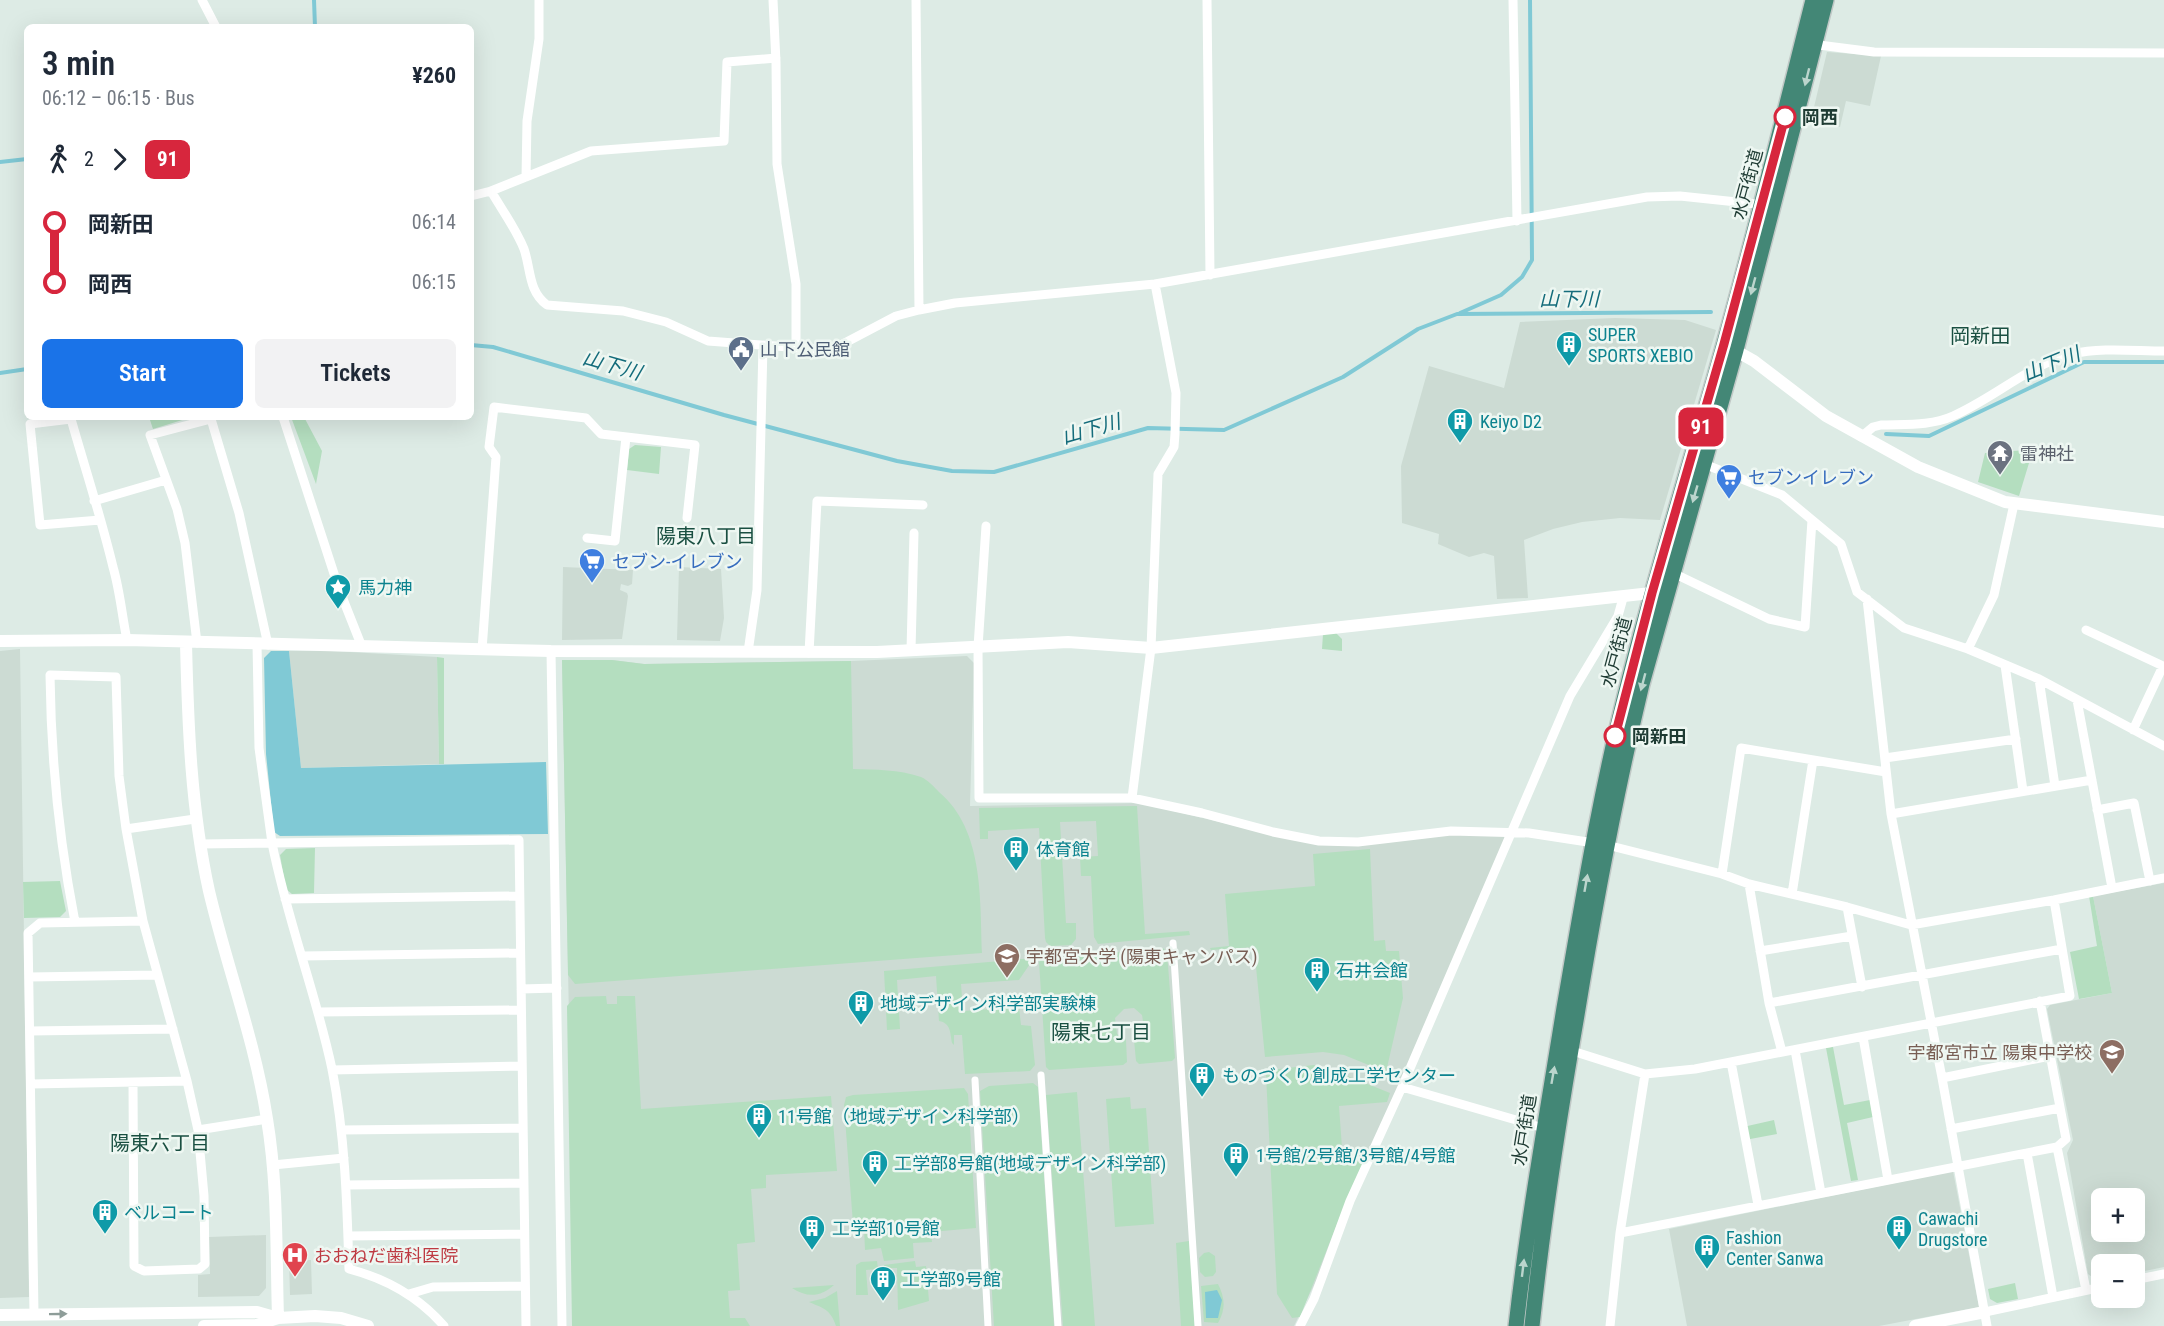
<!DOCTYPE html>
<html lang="en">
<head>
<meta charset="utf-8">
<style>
	:root { --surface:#fff; --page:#f2f2f3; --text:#1f2937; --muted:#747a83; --accent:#1a73e8 }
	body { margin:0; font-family:"Roboto Condensed","Noto Sans JP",sans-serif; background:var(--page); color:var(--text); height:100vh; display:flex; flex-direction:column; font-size:22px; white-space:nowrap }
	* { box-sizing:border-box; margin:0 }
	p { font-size:20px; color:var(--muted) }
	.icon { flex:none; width:33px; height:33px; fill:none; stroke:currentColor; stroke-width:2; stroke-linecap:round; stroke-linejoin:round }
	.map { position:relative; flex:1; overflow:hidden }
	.panel { position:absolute; left:24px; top:24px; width:450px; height:396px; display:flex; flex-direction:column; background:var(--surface); border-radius:9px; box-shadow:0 6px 24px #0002 }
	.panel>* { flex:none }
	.badge { padding:0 12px; border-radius:9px; font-size:21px; line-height:39px }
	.tools { position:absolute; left:2091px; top:1188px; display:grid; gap:12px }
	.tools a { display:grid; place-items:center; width:54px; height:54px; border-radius:9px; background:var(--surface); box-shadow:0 6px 24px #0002; font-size:30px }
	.map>.badge { position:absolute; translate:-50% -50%; box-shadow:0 0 0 3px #fff }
	.legs { display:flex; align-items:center; gap:9px; height:66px; padding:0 18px; font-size:20px }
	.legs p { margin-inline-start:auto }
	.head { display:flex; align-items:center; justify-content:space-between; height:102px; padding:0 18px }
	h1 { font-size:33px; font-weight:600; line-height:45px }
	.cta { display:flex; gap:12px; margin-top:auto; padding:12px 18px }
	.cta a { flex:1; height:69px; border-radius:9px; background:var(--accent); color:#fff; font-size:24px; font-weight:600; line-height:69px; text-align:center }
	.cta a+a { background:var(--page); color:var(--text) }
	ul { padding:0 18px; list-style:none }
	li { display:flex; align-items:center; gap:21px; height:60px; font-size:22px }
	li i { display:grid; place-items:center; width:9px; height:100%; margin:0 8px; background:currentColor }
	li i::after { content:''; width:15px; height:15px; margin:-8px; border:4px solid; border-radius:50%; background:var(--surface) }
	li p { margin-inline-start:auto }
	li:first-child i { background:linear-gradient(#0000 50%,currentColor 0) }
	li:last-child i { background:linear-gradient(currentColor 50%,#0000 0) }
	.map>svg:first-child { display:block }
	.built { fill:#ccdbd3; fill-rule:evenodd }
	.green { fill:#b4debf }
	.water { fill:#80c9d5 }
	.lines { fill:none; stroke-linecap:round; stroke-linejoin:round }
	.stream { stroke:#80c9d5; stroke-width:4 }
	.trunk-casing { stroke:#c0c8c6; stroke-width:18 }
	.pedestrian { stroke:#fff; stroke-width:7 }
	.minor { stroke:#fff; stroke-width:9 }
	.tertiary { stroke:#fff; stroke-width:12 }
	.trunk { stroke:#438776; stroke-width:15 }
	.oneway { fill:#bbd5cd }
	.oneway2 { fill:#8e9d99 }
	.line-1-casing { stroke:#fff; stroke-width:14 }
	.line-1 { stroke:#d7263d; stroke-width:9 }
	.stop-1-dot { fill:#fff; stroke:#d7263d; stroke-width:3 }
	.labels { text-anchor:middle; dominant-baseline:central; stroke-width:5; stroke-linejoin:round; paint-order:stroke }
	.stop-label { font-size:18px; font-weight:bold; fill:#1e3b33; stroke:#eef7f2; text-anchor:start }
	.street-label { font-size:18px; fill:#1e3b33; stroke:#eef7f2 }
	.culture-label { font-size:18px; fill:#0d838f; stroke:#eef7f2; text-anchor:start }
	.service-label { font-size:18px; fill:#4e5e75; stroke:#eef7f2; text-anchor:start }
	.worship-label { font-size:18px; fill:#5b616d; stroke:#eef7f2; text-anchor:start }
	.shop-label { font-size:18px; fill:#366cbe; stroke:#eef7f2; text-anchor:start }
	.education-label { font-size:18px; fill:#785e54; stroke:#eef7f2; text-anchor:start }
	.health-label { font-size:18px; fill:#be3a42; stroke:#eef7f2; text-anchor:start }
	.water-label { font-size:20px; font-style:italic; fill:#146c7b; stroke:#eef7f2 }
	.neighbourhood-label { font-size:20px; fill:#194f41; stroke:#eef7f2 }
</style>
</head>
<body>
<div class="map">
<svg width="2164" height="1326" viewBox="0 0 2164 1326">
	<rect width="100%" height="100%" fill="#ddebe5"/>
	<!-- built -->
	<path class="built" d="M1827,52L1881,56L1870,106L1846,101L1840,127L1810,124Z
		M1615,318L1685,320L1716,330L1660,520L1620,518L1582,522L1553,529L1524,540L1528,598L1497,599L1494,556L1484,553L1469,557L1438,544L1439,534L1402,523L1401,466L1429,366L1504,388L1520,322Z
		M563,567L633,570L632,584L628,586L621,584L620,590L627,593L628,596L622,639L562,640Z
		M679,567L721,569L724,618L720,641L677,640Z
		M20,649L29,1297L0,1298V651Z
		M289,651H332L437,657L439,764L301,768Z
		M967,656L974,663L970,806L1140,803L1303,842L1452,834H1502L1505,838L1319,1275L1294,1326H575L562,660H612L644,664L851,661Z
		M2164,883V1267L2135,1273L2134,1264H2102L2101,1279L2096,1280L2088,1274L2067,1153L2073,1140L2047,1009L2050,1005L2112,993L2093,896ZM2102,1198H2134V1232H2102Z
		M1953,1171L1979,1307L1879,1326H1687L1669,1229Z
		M266,1235V1288L259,1296L198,1297V1275L210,1274L209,1237Z
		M311,1260L312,1294L290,1295L289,1261Z"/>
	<!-- green -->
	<path class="green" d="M149,417H192L153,429Z
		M291,417H304L322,451L316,484Z
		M635,445L661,447L659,474L627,470L629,449Z
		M2027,450L2029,463L2019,496L1978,482L1985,453Z
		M1336,633L1342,639V651L1322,649L1323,634Z
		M437,657L444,658V764H439Z
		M562,660H612L644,664L851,661L853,769C876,770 898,769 921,777C928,780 934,787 939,792C984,830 980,899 982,953L575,984L568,975Z
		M1137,806L1145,934L1189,931L1190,935L1098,944L1094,937L1091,876H1081L1080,857L1098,856L1096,821L1060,822L1066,923H1076V939L1071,945L1050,946L1046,942L1045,938L1039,828L988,831V839H980L979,808Z
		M315,848L314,893L292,894L286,889L280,855L286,849Z
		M1370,849L1374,941L1385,940L1386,951H1399L1403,998L1386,1072L1344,1055L1323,1052L1265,1057L1254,947L1211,950L1210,948L1229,946L1225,894L1315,886L1313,854Z
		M60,881L66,911L60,917L24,918L23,882Z
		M2089,896H2093L2112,993L2079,999L2070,952L2097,946Z
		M1163,948L1166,951L1168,965L1175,1058L1172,1061L1139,1064L1136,1061L1134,1040C1145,1034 1144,1026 1142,1015L1134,1008L1124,1009L1115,1018L1117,1034L1126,1040L1127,1062L1123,1065L1049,1070L1046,1067L1039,962L1042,959Z
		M1034,958L1019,980L961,984L963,1011L1019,1007L1021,1025L1031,1026L1035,1065L1030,1071L965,1074L962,1035H954V1045L952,1043C950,1033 951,1023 939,1021L936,976L897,980L900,1029L887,1030L884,971Z
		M606,996L607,1004H617V996H635L641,1109L831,1096L837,1171L766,1175V1188L751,1189L755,1242L737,1244L740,1290L728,1291L730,1318H745L750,1326H572L567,1006L575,997Z
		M1833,1047L1844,1105L1870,1100L1873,1117L1847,1123L1858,1180L1851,1181L1826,1048Z
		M1314,1065L1335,1071L1390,1093L1387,1102L1339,1106L1343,1162L1365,1160L1351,1189L1300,1317L1292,1318L1277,1294L1266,1075L1270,1070Z
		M1033,1083L1038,1087L1054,1326H994L980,1091L989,1086Z
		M964,1088L968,1094L976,1228L931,1232L932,1242L913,1243L914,1258L884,1261L881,1248L865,1250L864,1228H854L853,1224L844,1105L846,1097L853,1095Z
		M1077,1092L1095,1326H1063L1046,1095Z
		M1130,1097L1131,1109L1146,1108L1154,1224L1115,1227L1106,1099Z
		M1774,1120L1777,1134L1745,1140L1743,1127Z
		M1189,1241L1195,1326H1181L1176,1243Z
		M1209,1252L1215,1256L1216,1272L1213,1276L1205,1277L1200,1272L1199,1258L1204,1253Z
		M877,1261L878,1269L866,1270L868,1295H856V1265L861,1262Z
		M915,1261L916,1267L926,1266L929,1301L898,1310L897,1268H884V1265Z
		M2015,1283L2018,1299L1997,1303L1990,1299L1988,1289Z
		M1218,1284C1225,1298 1226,1309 1218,1323L1204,1322L1201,1286Z
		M834,1285C821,1297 807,1298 792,1288Z
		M837,1291L840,1326H836C830,1308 822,1308 809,1302L825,1298Z"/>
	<!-- water -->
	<path class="water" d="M271,651H289L301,768L546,762L548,834L280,836L274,832L266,754L264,658Z
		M1217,1290L1222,1300L1218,1318H1206L1205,1292Z"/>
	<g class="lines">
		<!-- stream -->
		<path class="stream" d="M314,0L315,27
			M0,162L27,159
			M1460,313L1501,295L1522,277L1532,260L1530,0
			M471,345L493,347L724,415L897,461L952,471L994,472L1148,428L1224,430L1343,377L1418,329L1457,314L1711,312
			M0,373L27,369
			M1886,434L1929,436L2084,362H2164"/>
		<!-- trunk casing -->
		<g class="trunk-casing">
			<path id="trunk" d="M1516,1326C1528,1219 1547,1114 1564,1008C1583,898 1601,788 1629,680C1657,567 1693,456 1724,344C1756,230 1784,115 1813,0
				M1532,1326C1543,1222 1559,1118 1577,1015C1595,904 1616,793 1642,684L1736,350L1826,0"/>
		</g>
		<!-- pedestrian -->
		<path class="pedestrian" d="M1173,943L1198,1326
			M1041,1075L1058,1326
			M975,1080L988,1326"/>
		<!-- minor -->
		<path class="minor" d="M202,0L216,27
			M773,0L776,62L777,164L796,284V348
			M916,0L919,310
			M1207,0L1210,275
			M1513,0L1517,221
			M1811,44L1874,52L2164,53
			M526,177L527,121L539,39V0
			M491,191L591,151L724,141L727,62L776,58
			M471,196L491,191C502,210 516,229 524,249C531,269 528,291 547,305L623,311L666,322L708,341L827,350L839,346L896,316L919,310L955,303L1155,284L1647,197L1680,196L1765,205
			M283,417L339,589L362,647
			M1861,437L1873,427L1881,425C1905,424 1931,426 1953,416C1994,398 2029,365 2072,354C2101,347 2135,351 2164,351
			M1699,462L1782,495L1841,544L1857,592L1904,628L1968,649L2039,679L2164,746
			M94,501L166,480
			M100,520L40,525L30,424L71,419C85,468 101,517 113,567C120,591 122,616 127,640
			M986,526L978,647L979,798H1132L1202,813L1273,832L1319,841L1358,842L1451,831L1529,833L1607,845L1722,874L1741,748L1886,772
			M587,538L615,541L626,437
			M1671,572L1769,619L1805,627L1812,520
			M1867,599L1891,814L1942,1078L1987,1326
			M2086,630L2163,666L2133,730
			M197,643L185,543L177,509L150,435L211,419L239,513L268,645
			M257,644L259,748L272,843L519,840L526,1326
			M1968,649L1994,595L2014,504
			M482,650L496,457L489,447L494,407L586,418L601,434L695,445L687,518
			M911,650L914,533
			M551,651L562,1326
			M748,652L757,590L763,346
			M809,653L817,501L923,505
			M2005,665L2023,791
			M2039,679L2055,786
			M2077,700L2112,888
			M1885,758L2016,739
			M1132,798L1151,648L1158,474L1174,447L1175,434L1176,393L1155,284
			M2097,810L2134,803L2150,881
			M1891,814L2092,780
			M126,829L195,819
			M200,844L272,843C287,920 316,993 332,1069C345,1135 347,1202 349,1269C387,1279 418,1296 444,1326
			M1722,874L1749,884L1847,907L1911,925L2054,900L2164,878
			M1749,884L1769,1003L1782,1052
			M1792,894L1813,760
			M285,899L519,896
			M1847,907L1862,987
			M143,921L187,1081L198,1130L267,1119
			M1760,951L1852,936
			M302,956L519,953
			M29,977L158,975
			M521,989L557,988
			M2040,1001L2066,1139L2057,1147
			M1769,1003L2062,949
			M318,1012L521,1010
			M30,1031L173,1029
			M1863,1037L1888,1180
			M1566,1049L1645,1074L1620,1233L1610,1326
			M1795,1050L1821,1193
			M1731,1062L1758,1205
			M332,1070L521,1066
			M1645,1074L1695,1069L2070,996L2054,900
			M1942,1078L2050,1056
			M133,1083L134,1266L144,1271L199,1269L205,1264L204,1196L198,1130
			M31,1084L187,1081
			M1402,1087L1547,1129
			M1951,1129L2060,1108
			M341,1130L522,1128
			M2027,1153L2053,1297
			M273,1165L344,1158
			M346,1185L523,1183
			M1620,1233L2057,1147L2086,1290
			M348,1236L524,1234
			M2134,1280L2164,1274
			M409,1294L433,1287L525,1286
			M1985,1312L2102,1287
			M34,1314L28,933L40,923L143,921L126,829L119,776L116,677L50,675C51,759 59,840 75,922
			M1300,1326L1314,1299L1350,1201L1402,1087L1570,696L1618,616L1623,598"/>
		<!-- tertiary -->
		<path class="tertiary" d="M1729,347L1754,361L1826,416L1918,467L2005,502L2164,522
			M0,641L127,640L551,651L877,652L1068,642L1151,648L1660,592
			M186,643C188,727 191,809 209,891C227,967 255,1041 267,1119C278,1185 276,1252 278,1318
			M0,1315L257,1312L278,1318
			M204,1326L257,1325L278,1318L315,1316L341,1318L368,1326
			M1915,1326L1985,1312"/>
		<!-- trunk -->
		<use href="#trunk" class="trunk"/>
	</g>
	<!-- one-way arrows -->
	<defs><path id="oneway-solid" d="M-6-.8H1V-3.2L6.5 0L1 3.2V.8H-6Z" transform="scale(1.5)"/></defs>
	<g class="oneway">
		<use href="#oneway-solid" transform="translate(1807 77) rotate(104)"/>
		<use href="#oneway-solid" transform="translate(1753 286) rotate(105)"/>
		<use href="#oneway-solid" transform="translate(1695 494) rotate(106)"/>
		<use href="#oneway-solid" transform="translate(1643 682) rotate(105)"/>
		<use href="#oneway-solid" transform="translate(1586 883) rotate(-80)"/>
		<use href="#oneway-solid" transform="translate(1553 1075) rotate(-80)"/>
		<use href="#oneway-solid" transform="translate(1523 1268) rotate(-83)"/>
	</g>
	<use class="oneway2" href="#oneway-solid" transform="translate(58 1314) rotate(-1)"/>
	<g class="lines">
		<!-- line-1 casing -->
		<g class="line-1-casing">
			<path id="line-1" d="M1615,736L1652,593L1724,344L1785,117"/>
		</g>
		<!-- line-1 -->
		<use href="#line-1" class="line-1"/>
	</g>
	<!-- icons -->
	<defs>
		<g id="building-pin" transform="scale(1.35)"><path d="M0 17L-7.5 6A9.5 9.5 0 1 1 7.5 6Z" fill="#0f9aa8" stroke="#eef7f2"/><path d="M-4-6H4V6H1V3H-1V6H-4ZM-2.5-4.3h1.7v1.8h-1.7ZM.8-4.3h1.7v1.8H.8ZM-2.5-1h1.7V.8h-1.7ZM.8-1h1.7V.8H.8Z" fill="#fff"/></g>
		<g id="civic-pin" transform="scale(1.35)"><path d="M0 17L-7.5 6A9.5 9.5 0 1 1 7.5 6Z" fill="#5c6f8a" stroke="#eef7f2"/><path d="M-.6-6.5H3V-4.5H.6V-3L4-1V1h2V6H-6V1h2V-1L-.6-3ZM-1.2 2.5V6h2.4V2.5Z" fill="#fff"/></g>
		<g id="temple-pin" transform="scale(1.35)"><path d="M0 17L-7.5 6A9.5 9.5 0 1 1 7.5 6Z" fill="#6b7280" stroke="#eef7f2"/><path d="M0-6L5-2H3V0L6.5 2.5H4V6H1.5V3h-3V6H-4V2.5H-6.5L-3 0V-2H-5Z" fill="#fff"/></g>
		<g id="supermarket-pin" transform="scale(1.35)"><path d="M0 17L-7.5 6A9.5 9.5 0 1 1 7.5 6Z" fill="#3f7fe0" stroke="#eef7f2"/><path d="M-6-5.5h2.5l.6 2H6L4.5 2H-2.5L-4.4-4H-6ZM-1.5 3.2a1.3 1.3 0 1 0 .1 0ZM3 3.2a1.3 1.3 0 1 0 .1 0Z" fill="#fff"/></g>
		<g id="sight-pin" transform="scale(1.35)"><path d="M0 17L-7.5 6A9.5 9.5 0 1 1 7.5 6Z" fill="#0f9aa8" stroke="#eef7f2"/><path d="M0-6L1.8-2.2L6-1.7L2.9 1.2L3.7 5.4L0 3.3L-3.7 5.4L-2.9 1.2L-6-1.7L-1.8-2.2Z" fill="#fff"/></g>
		<g id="university-pin" transform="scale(1.35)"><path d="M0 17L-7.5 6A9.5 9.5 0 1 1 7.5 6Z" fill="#8d6e63" stroke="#eef7f2"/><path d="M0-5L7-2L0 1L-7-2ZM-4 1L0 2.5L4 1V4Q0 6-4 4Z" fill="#fff"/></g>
		<g id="school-pin" transform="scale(1.35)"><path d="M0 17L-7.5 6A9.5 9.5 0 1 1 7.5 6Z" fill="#8d6e63" stroke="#eef7f2"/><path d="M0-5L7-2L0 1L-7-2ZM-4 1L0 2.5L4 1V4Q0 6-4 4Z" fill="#fff"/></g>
		<g id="hospital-pin" transform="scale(1.35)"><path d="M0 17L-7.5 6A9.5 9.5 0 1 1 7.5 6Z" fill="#e0444e" stroke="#eef7f2"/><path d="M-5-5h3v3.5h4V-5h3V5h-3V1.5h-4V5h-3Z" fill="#fff"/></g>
	</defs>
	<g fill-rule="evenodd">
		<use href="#building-pin" x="1569" y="344"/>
		<use href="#civic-pin" x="741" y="349"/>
		<use href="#building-pin" x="1460" y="421"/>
		<use href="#temple-pin" x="2000" y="453"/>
		<use href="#supermarket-pin" x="1729" y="477"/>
		<use href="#supermarket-pin" x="592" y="561"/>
		<use href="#sight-pin" x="338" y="587"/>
		<use href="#building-pin" x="1016" y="849"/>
		<use href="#university-pin" x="1007" y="956"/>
		<use href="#building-pin" x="1317" y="970"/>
		<use href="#building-pin" x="861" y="1003"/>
		<use href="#school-pin" x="2112" y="1052"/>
		<use href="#building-pin" x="1202" y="1075"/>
		<use href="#building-pin" x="759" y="1116"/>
		<use href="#building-pin" x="1236" y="1155"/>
		<use href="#building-pin" x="875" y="1163"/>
		<use href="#building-pin" x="105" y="1212"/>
		<use href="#building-pin" x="812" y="1228"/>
		<use href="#building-pin" x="1899" y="1228"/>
		<use href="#building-pin" x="1707" y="1247"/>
		<use href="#hospital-pin" x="295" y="1255"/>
		<use href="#building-pin" x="883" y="1279"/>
	</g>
	<!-- markers -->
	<g class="stop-1-dot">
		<circle cx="1785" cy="117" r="10"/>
		<circle cx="1615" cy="736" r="10"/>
	</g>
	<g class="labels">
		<!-- stop labels -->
		<g class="stop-label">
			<text x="1802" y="117">岡西</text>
			<text x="1632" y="736">岡新田</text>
		</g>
		<!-- street labels -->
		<g class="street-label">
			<text transform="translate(1747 184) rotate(-75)">水戸街道</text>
			<text transform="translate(1616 652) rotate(-75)">水戸街道</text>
			<text transform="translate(1524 1130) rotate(-81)">水戸街道</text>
		</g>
		<!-- culture labels -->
		<g class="culture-label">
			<text x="1588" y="334">SUPER<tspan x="1588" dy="21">SPORTS XEBIO</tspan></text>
			<text x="1480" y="421">Keiyo D2</text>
			<text x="358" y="587">馬力神</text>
			<text x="1036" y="849">体育館</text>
			<text x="1336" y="970">石井会館</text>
			<text x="880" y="1003">地域デザイン科学部実験棟</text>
			<text x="1222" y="1075">ものづくり創成工学センター</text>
			<text x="778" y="1116">11号館（地域デザイン科学部）</text>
			<text x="1256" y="1155">1号館/2号館/3号館/4号館</text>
			<text x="894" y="1163">工学部8号館(地域デザイン科学部)</text>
			<text x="124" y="1212">ベルコート</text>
			<text x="1918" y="1218">Cawachi<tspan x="1918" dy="21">Drugstore</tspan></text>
			<text x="832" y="1228">工学部10号館</text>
			<text x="1726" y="1237">Fashion<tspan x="1726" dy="21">Center Sanwa</tspan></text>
			<text x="902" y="1279">工学部9号館</text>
		</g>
		<!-- service labels -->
		<g class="service-label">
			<text x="760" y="349">山下公民館</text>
		</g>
		<!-- worship labels -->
		<g class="worship-label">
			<text x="2020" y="453">雷神社</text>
		</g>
		<!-- shop labels -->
		<g class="shop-label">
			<text x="1748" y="477">セブンイレブン</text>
			<text x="612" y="561">セブン-イレブン</text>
		</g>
		<!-- education labels -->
		<g class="education-label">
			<text x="1026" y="956">宇都宮大学 (陽東キャンパス)</text>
			<text x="2092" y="1052" text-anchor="end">宇都宮市立 陽東中学校</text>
		</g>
		<!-- health labels -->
		<g class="health-label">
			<text x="314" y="1255">おおねだ歯科医院</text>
		</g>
		<!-- water labels -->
		<g class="water-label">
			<text x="1569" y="299">山下川</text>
			<text transform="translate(2051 364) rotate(-22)">山下川</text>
			<text transform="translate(612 365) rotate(16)">山下川</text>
			<text transform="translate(1091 429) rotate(-16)">山下川</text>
		</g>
		<!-- neighbourhood labels -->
		<g class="neighbourhood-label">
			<text x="1980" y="336">岡新田</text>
			<text x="706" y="536">陽東八丁目</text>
			<text x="1101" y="1032">陽東七丁目</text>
			<text x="160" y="1143">陽東六丁目</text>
		</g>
	</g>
</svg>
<div class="tools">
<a>+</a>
<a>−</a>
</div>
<b class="badge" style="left:1701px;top:427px;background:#d7263d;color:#fff">91</b>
<section class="panel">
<div class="head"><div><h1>3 min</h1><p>06:12 – 06:15 · Bus</p></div><b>¥260</b></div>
<div class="legs"><svg class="icon" aria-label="walk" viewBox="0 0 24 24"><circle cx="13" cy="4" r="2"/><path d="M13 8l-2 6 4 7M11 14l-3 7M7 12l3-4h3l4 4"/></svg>2<svg class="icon" aria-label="forward" viewBox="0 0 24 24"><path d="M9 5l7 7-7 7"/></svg><b class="badge" style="background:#d7263d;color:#fff">91</b></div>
<ul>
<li><i style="color:#d7263d"></i><b>岡新田</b><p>06:14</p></li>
<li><i style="color:#d7263d"></i><b>岡西</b><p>06:15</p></li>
</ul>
<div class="cta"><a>Start</a><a>Tickets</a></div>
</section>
</div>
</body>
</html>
